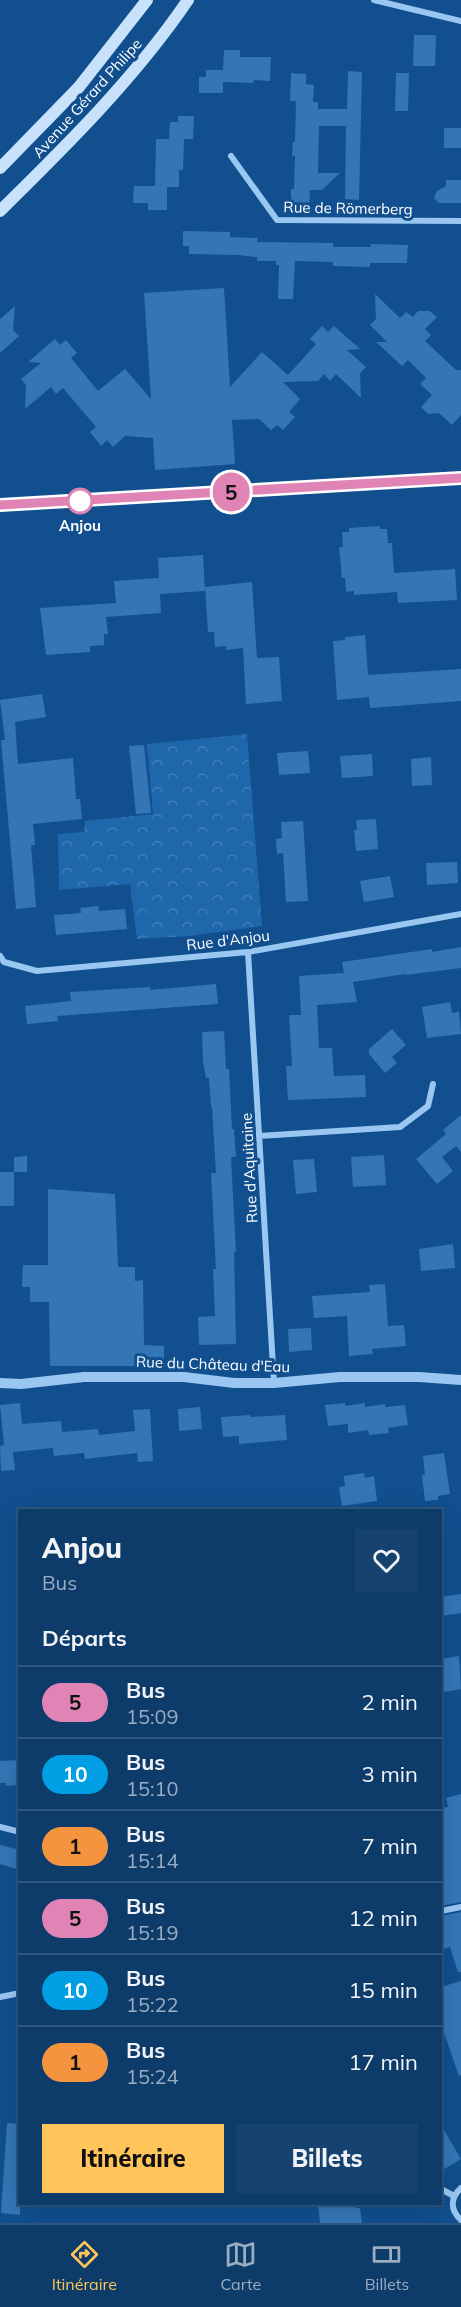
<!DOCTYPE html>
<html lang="fr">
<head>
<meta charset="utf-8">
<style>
	:root { --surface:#0d3b6a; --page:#164270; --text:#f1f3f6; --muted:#9aadc1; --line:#2d557e; --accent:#ffc55a }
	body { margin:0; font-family:Mulish,sans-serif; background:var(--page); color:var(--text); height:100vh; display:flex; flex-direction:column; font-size:22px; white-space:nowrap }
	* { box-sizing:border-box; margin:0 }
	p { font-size:20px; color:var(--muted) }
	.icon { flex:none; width:33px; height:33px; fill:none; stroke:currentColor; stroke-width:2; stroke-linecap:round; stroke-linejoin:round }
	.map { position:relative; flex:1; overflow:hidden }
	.details { position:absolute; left:18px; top:1509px; width:424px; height:696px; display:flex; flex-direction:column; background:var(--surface); border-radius:0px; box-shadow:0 6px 24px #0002,0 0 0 2px var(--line) }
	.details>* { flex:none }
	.badge { padding:0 12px; border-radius:20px; font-size:21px; line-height:39px }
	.map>.badge { position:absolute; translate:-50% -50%; box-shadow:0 0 0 3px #fff }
	h2 { padding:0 24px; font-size:22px; line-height:54px }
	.round { display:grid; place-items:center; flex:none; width:63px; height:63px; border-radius:0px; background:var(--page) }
	.head { display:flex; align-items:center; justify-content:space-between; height:102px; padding:0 24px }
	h1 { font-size:28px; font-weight:800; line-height:45px }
	.button { display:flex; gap:12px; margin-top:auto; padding:12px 24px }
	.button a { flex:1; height:69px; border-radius:0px; background:var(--accent); color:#111; font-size:24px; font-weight:800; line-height:69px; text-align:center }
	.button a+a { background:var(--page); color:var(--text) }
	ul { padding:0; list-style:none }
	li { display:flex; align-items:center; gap:18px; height:72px; padding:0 24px; border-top:2px solid var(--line) }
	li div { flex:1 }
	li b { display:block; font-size:22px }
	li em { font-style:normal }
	li .badge { min-width:66px; font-weight:700; text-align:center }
	.dock { display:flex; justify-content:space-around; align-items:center; height:84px; border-top:2px solid var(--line); background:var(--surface); font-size:16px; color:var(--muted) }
	.dock a { display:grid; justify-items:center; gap:3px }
	.dock .on { color:var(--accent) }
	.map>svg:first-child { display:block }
	.park { fill:url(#park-crowns) }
	.building { fill:#3476b5 }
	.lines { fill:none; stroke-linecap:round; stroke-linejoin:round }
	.minor { stroke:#99c7f2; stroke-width:6 }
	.tertiary { stroke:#99c7f2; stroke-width:10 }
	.secondary { stroke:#c8e2fc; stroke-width:12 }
	.line-casing { stroke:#fff; stroke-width:14 }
	.line { stroke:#df84b5; stroke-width:9 }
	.stop-dot { fill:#fff; stroke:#df84b5; stroke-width:3 }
	.labels { text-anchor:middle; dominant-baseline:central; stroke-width:6; stroke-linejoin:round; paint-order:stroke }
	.street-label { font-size:15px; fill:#fff; stroke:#114f8e }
	.stop-label { font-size:15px; font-weight:bold; fill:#fff; stroke:#114f8e }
</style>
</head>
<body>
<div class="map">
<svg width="461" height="2223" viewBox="0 0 461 2223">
	<defs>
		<pattern id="park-crowns" width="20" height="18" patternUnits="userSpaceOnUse" patternTransform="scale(1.5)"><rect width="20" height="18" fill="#1f67ab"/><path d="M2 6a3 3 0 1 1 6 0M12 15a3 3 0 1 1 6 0" fill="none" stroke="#417eb8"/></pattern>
	</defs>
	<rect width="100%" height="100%" fill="#114f8e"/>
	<!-- park -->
	<path class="park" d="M247,734L262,926L190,936L137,939L130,884L59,890L58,834L84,832L85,821L153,814L147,744Z"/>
	<!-- building -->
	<path class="building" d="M414,35H436L435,66H413Z
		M224,50H240V57H271L270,81L254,80L253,83L223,82V93H199V77H206V70H223Z
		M348,71L362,72L359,200L345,199L346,126H319L318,173H340L322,190H310L309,206H291V189H294L295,156H292L293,142H295L296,101H290L291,73L306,74V84L314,85L313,102H318V109H347Z
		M396,73H409L408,111H395Z
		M178,116H194L193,139H184L183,170H179V187H164H167V210H148V203H133L134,186H155L156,139H169L170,122H178Z
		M444,128H461V148H444Z
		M446,180H461V203H439L434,198L437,191L446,186Z
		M183,231L230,232V237L258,238L257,242L333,243V247H371V244L408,245L407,263H370V267L333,266V262L295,261L293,299H278L279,265H276V261H257V257L238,255L189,254V246H183Z
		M224,288L230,387L262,352L288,375L316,344L310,339L322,326L328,332L334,326L360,349L347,350L366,367L360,373L361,398L336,374L330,381L324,374L318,381L283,382L300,399L289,412L295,417L283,430L277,425L271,430L259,419L232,420L235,464L155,470L153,438L125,436L113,447L107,440L101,446L90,432L96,427L63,388L56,394L51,387L25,409L26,385L21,379L41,363L28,362L55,339L60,345L66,340L77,353L71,358L98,391L125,369L151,399L144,293Z
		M375,294L400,318L406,312L413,317L418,311H430L437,317L425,329L431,335L425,341L456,370H461V415L452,425L439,413L428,414L421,407L432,395L420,384L426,378L408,360L402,366L376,342H387L370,325L376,319Z
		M15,306L13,330L19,336L0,353V319Z
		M380,526V529H387L388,543H392L394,573L455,569L457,600L398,603L397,592L354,595V591L346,592L345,578H342L339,547H343L342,532H349V528Z
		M203,555L205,591L160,594L161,613L106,617L108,634H104V645L90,646V652L46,655L40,608L116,603L114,581L159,578L158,558Z
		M252,582L257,658L279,657L282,701L246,704L243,648L226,650V646L215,647L214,632H208L205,587Z
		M365,635L368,675L461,669V701L370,708L369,697L337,700L333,641L345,640V637Z
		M42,694L46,717L15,722L18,764L73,758L76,799H80L82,819L33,824L35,845H31L36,907L16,909L1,740H5L0,700Z
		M144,745L151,813L136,814L129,746Z
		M308,751L310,773L279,775L277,753Z
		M372,754L373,776L342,778L340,756Z
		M431,757L432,785L412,786L411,759Z
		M376,819L378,849L356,851L354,830H357L356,820Z
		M303,821L308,901L286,902L283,853L277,854L276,839L282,838L281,822Z
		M457,862L458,883L427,885L426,863Z
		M390,876L394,897L364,902L360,881Z
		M98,906L99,911L125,909L127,929L56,935L54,915L81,913L80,908Z
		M461,947V968L405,975V974L353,982L357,1002L317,1005L319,1048H332L334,1076L365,1075L366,1097L288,1100L286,1066H292L289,1015H301L299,976L344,973L342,962L432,949V952Z
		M216,984L218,1004L57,1016L58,1021L27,1024L25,1006L71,1001L70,992L150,987V990Z
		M450,1002L452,1013L459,1012L461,1034L427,1038L422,1007Z
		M392,1029L406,1045L392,1057L397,1063L385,1073L369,1054V1049Z
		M224,1031L226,1069H229L232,1129H234L236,1157H231L236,1252H234L236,1344L199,1345L198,1317L215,1316L213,1269H216L211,1173H216L212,1107H211L209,1078H206L203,1062L202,1032Z
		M461,1115V1152L456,1146L442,1157L453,1171L437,1184L416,1159L446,1134L443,1130Z
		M384,1155L386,1185L353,1187L351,1157Z
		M27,1156V1172H14V1157Z
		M314,1159L317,1192L296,1194L293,1160Z
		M0,1172H14V1206H0Z
		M48,1189L115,1194L118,1267H135V1281L143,1280L144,1345L164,1346V1366H50L49,1302H30V1287H22L23,1265H48Z
		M453,1244L455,1268L421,1271L419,1249Z
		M385,1284L388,1326L404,1325L406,1346L372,1349L373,1354L349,1356L347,1316L314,1318L312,1296L370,1292L369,1285Z
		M311,1328L312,1350L289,1352L288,1329Z
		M20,1403L22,1424L61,1421L62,1432L98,1429L99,1435L135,1431L133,1410L150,1409L153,1461L138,1462L137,1453L85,1459L84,1453L54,1456L53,1448L13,1452L15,1470L1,1471L0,1446L4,1445L0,1405Z
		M345,1403V1406L365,1403V1407L385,1404V1407L405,1405L408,1425L388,1428L389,1433L369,1435L368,1430L348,1433V1424L328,1426L325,1405Z
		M200,1407L202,1429L179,1431L178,1409Z
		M250,1415L251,1417L285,1415L287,1440L239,1444V1436L223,1437L221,1417Z
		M444,1453L450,1494L438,1496V1500L425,1501L422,1475H425L423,1456Z
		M364,1473L365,1478L374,1476L377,1501L342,1506L339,1487L345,1486L344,1476Z
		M461,1594V1613L441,1616V1597Z
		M459,1656L461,1689L444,1692L441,1659Z
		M20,1760V1785L6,1786V1783H0V1761Z
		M461,1794V1902L441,1906V1808L448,1807L446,1798Z
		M0,1845L20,1850V1870L0,1864Z
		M461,1912V1972H458L450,1947L441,1950V1916Z
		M461,1981V2075L459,2076L441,2024V1987Z
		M7,2123L20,2124V2215L1,2213Z
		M441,2125L461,2159L441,2171Z
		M318,2204H355V2208H360L362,2223H320Z"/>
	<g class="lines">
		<!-- minor -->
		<path class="minor" d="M374,0L461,21
			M231,156L277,220L461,221
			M0,505L461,478
			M248,952L274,1383
			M0,956L4,962L37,971L248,952L461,914
			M259,1136L400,1127L428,1106L433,1084
			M0,1827L20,1832
			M441,1911L461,1907
			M0,1997L20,1993
			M461,2188C450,2198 450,2210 461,2220
			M441,2189L454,2196"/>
		<!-- tertiary -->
		<path class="tertiary" d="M0,1383L21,1384L84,1377H184L234,1383H274L340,1377H419L461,1380"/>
		<!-- secondary -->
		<path class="secondary" d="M0,168L79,87L147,0
			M0,211C67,145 135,78 188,0"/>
	</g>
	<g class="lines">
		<!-- line casing -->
		<g class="line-casing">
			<path id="line" d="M0,505L461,478"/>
		</g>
		<!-- line -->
		<use href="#line" class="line"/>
	</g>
	<!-- markers -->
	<circle class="stop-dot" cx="80" cy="501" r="12"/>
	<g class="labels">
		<!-- street labels -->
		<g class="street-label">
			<text transform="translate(87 98) rotate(-48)">Avenue Gérard Philipe</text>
			<text transform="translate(348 208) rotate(1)">Rue de Römerberg</text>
			<text transform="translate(228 940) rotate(-7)">Rue d'Anjou</text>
			<text transform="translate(249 1168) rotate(-93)">Rue d'Aquitaine</text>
			<text transform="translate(213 1364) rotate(2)">Rue du Château d'Eau</text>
		</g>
		<!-- stop labels -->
		<g class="stop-label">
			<text x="80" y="525">Anjou</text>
		</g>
	</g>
</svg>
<b class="badge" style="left:231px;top:492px;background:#df84b5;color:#111">5</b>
<section class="details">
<div class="head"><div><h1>Anjou</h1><p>Bus</p></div><a class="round"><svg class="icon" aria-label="heart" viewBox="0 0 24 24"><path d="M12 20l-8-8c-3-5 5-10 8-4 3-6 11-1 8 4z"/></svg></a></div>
<h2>Départs</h2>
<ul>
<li><span class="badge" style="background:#df84b5;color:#111">5</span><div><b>Bus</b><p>15:09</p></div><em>2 min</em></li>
<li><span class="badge" style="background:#009fe3;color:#fff">10</span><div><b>Bus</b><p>15:10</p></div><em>3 min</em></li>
<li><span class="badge" style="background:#f4943f;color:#111">1</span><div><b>Bus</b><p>15:14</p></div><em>7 min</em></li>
<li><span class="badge" style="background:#df84b5;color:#111">5</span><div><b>Bus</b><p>15:19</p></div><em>12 min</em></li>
<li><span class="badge" style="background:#009fe3;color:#fff">10</span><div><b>Bus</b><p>15:22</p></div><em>15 min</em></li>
<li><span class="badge" style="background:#f4943f;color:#111">1</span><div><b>Bus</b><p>15:24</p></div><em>17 min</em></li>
</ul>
<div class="button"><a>Itinéraire</a><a>Billets</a></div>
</section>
</div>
<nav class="dock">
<a class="on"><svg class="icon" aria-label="directions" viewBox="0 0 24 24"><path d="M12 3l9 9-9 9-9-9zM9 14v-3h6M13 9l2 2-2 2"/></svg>Itinéraire</a>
<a><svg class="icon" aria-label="map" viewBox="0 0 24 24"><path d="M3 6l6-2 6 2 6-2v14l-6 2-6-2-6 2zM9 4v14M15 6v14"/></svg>Carte</a>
<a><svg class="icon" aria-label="tickets" viewBox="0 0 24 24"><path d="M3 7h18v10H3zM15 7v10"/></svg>Billets</a>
</nav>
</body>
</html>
